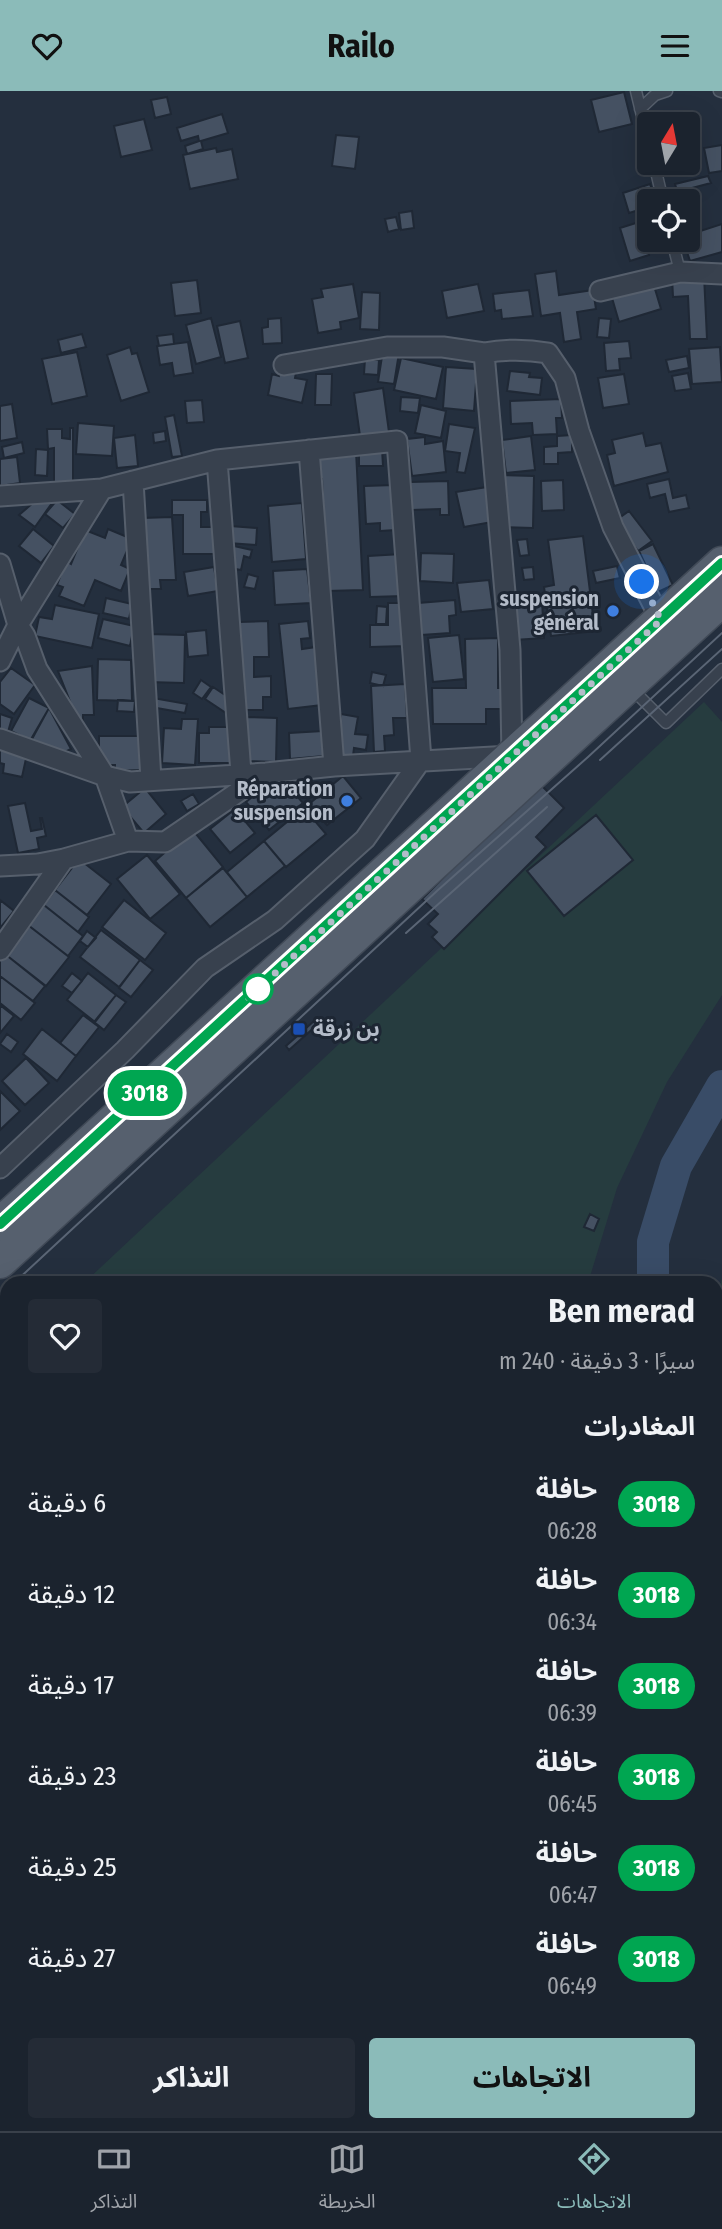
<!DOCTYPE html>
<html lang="ar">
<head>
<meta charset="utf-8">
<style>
	:root { --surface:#1b232e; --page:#242b36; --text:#f1f3f6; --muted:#a0a4aa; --line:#39404a; --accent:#8bbbb9 }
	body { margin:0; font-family:"Fira Sans Condensed","Noto Sans Arabic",sans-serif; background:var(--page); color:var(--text); direction:rtl; height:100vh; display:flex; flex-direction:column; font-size:26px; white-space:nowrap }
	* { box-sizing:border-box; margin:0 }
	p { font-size:23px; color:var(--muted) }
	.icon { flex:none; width:38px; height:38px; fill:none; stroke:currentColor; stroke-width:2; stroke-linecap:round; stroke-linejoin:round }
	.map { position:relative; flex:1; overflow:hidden; direction:ltr }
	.details { position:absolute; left:0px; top:1185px; width:723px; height:856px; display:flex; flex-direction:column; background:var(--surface); border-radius:21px 21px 0 0; box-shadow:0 7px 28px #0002,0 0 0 2px var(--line); direction:rtl }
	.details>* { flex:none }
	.badge { padding:0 14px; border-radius:23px; font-size:24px; line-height:46px }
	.needle { width:46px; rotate:10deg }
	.buttons { position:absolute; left:637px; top:21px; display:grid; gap:14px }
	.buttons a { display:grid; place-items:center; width:63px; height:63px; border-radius:7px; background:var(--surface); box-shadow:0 7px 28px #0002,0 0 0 2px var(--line); font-size:35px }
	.you { position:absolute; width:35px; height:35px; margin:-18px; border:5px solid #fff; border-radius:50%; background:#1a73e8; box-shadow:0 0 0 10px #1a73e833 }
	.map>.badge { position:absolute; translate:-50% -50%; box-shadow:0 0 0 4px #fff }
	h2 { padding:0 28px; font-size:26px; line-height:63px }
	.round { display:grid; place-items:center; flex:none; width:74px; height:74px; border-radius:7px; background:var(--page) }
	.headline { display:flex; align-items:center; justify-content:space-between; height:119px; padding:0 28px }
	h1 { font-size:33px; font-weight:700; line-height:52px }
	.action { display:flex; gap:14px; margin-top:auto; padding:14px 28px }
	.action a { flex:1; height:80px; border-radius:7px; background:var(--accent); color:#111; font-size:28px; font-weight:700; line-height:80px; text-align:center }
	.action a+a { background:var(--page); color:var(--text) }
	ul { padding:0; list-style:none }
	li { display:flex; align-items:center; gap:21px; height:91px; padding:0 28px }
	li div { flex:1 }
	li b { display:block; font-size:26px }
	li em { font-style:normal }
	li .badge { min-width:77px; font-weight:700; text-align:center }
	header { display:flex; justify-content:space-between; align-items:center; height:91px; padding:0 28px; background:var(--accent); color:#111; font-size:32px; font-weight:700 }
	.tab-bar { display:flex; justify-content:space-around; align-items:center; height:98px; border-top:2px solid var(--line); background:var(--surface); font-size:19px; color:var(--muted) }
	.tab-bar a { display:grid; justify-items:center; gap:4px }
	.tab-bar .selected { color:var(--accent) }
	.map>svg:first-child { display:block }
	.green { fill:#263c3f }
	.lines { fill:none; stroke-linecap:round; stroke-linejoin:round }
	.river { stroke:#394c67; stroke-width:32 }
	.building { fill:#455162; stroke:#1f2835; stroke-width:2 }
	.service-casing { stroke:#565f6c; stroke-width:13 }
	.minor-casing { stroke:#565f6c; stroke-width:23 }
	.primary-casing { stroke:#414a57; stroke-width:35 }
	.service { stroke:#38414e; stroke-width:10 }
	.minor { stroke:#38414e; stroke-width:19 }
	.primary { stroke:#56606e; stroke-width:32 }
	.tram { stroke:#5a6575; stroke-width:2 }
	.line-casing { stroke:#fff; stroke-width:16 }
	.line { stroke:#00a651; stroke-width:10 }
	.walk { stroke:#b4bcc9; stroke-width:7; stroke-dasharray:0 12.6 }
	.shop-dot { fill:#3f7fe0; stroke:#1d2633; stroke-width:2.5 }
	.stop-dot { fill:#fff; stroke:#00a651; stroke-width:3.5 }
	.transit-dot { fill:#1a4fb4; stroke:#1d2633; stroke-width:2.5 }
	.labels { text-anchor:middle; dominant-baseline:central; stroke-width:6; stroke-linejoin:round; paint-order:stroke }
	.poi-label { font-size:21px; font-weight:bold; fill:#b4bcc9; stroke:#1d2633; text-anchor:end }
</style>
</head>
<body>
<header><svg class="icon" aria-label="menu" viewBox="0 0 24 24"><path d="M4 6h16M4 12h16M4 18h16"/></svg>Railo<svg class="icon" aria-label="heart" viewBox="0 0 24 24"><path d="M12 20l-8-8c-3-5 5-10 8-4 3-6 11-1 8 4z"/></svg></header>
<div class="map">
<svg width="722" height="2040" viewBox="0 0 722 2040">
	<rect width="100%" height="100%" fill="#242f3e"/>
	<!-- green -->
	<path class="green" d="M704,611L722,631V904L667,991L617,1097L588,1192H84Z
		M722,1187V1885L716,1884V1215Z
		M7,1260V1531L0,1523V1267Z"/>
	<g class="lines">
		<!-- river -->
		<path class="river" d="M653,1192V1151L676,1075L722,995
			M275,2040L279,2034"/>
	</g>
	<!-- building -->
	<path class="building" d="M624,1L632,33L599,41L591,9Z
		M167,6L171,23L155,27L151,9Z
		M222,23L228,42L201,50L203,58L187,63L185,55L199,50L198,45L181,50L177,37Z
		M144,28L152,59L121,66L114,35Z
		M336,44L359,46L355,78L332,75Z
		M722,54V80L709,82L704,57Z
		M216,57L217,61L232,58L238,88L190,98L183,64Z
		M708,85L711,92L692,97L697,116L688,118V110H680L675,93Z
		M650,93L656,110H649V116L629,122L623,102Z
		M412,120L414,137L401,139L399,122Z
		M396,126L399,138L388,141L385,128Z
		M639,131L649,164L630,170L620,137Z
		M722,133V161L690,170L683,149H688V144Z
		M556,180L559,204L593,199L596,218L577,221L581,248L564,251L560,222L541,225L535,183Z
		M704,184L707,248H690L688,205L673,206L672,186Z
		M652,188L661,218L619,231L610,200Z
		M197,189L201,222L175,225L171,192Z
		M353,193L359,227L340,231L341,238L318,242L312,208L323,206L321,198Z
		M478,193L484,220L447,227L442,200Z
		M529,199L533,225L502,228L501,219L495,220L493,203Z
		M362,201L380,202L379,239L360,238Z
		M211,227L221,266L196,273L186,234Z
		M281,227L282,252L263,253L262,237L268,236V228Z
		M599,227L611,228L609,247L597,246Z
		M240,230L248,267L225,272L217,235Z
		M82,243L86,256L61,262L58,249Z
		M173,243L174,253L159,255L157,245Z
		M629,250L631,267L619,268L620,279L606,280L604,252Z
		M188,251L193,282L174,285L172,272L160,274L157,255Z
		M130,256L132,263L137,262L149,301L121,310L107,264Z
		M720,256L722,291L692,293L689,258Z
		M383,259L399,262L394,293L378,291Z
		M77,261L87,305L52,313L42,268Z
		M687,265L689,277L669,281L666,269Z
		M401,267L443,276L436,308L394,299Z
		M365,268L379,269L378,284L364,283Z
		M446,276L477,278L474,320L443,317Z
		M281,279L296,282L295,287L307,289L302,312L268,304L272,283L279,285Z
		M510,280L530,282L529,286L542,287L540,304L507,300Z
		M688,282L691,298L675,300L672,285Z
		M316,283H332L331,314H315Z
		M624,283L629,313L603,317L598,287Z
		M383,297L389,341L360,345L354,302Z
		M401,306L420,307L418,322L400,320Z
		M561,308L562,327H556L557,343L533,344L532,332L511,333L510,310Z
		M202,309L204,331L187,332L185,310Z
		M12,313L17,347L0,350V315Z
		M421,314L446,320L441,347L415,342Z
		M174,324L182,365L172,366L165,326Z
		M78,332L114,335L112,365L76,363Z
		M449,333L475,337L465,382L457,381L460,362L445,360Z
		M70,337H73V394H54V357L48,358L47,338H62V347L70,348Z
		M165,340L166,350L154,352L153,342Z
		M643,342L646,355L661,352L668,381L614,395L607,364L615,362L612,349Z
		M135,344L138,375L117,377L114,347Z
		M572,344V361L558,362V373H544V356L557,355V345Z
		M531,345L535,379L506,382L502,349Z
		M425,346V353L443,350L446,381L412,385L407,348Z
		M22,351L24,362L4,367L2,356Z
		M36,358L48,359L47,385L35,384Z
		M382,358L383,375H359V359Z
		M356,360L363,499L327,500L322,388H319L318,362Z
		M17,366L20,392L0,395V368Z
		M502,384L534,385L533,437L501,436Z
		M669,388L673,407L686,404L689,417L669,421L665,403L650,407L647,393Z
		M563,389L564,419L542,420L541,390Z
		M448,390L449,424H440V418L411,419L410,391Z
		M394,394L396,439L380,440V432L366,433L364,395Z
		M487,396L492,431L464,436L456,401Z
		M41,405L52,412L35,436L19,424Z
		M57,409L75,423L63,437L45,423Z
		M172,409H207V421H201V436H215V463H183V424H172Z
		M302,412L306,468L272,471L268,415Z
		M629,420L652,450L638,460L615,430Z
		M172,426L176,489H160L161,498H146L142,427Z
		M230,435L257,437L256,454L228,452Z
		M33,438L54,455L41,472L19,455Z
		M108,438L132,448L121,474L130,478L121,500L95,489L84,515L59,505L63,496L57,494L66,470L71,473L85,439L105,447Z
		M583,445L595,540L551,545L544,496L554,494L548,449Z
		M527,448L529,464L520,465L517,449Z
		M653,453L673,494L658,501L639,460Z
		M234,455L252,459L250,467L244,465L241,479L230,477Z
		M421,462L454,463L453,492L420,490Z
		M402,463L404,505L370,506L368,465Z
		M617,475L620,487L596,492L593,480Z
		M214,476L218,500L188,505L184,481Z
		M533,476L534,488L524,489L522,477Z
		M307,478L311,512L275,514L273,480Z
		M248,483L258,486L255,498L244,496Z
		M489,489L493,518L461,521L457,492Z
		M106,507L132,513L129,528L103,522Z
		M455,509L456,524L449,525L450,542L421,544L418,512Z
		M542,509L544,547L514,549L511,511Z
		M388,512H404L406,555L370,556V534H388Z
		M55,514L99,523L92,557L35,545L39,526L52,528Z
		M377,515L387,516L386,533H376Z
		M103,528L134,535L130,555L98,547Z
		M268,530L269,566H254V586L271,585V606H263V619H240L238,531Z
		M308,530L310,547L301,548L302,558L316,556L322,614L288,618L279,533Z
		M206,539L208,564L188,566L186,541Z
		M148,543L185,544L184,592L147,591Z
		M459,544L464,588L433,591L428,547Z
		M498,547V597H502V618H486V633H433L432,597H466L465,548Z
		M98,568L131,569L132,610L97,609Z
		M92,575L94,624H83V632L77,628L58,580Z
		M11,577L35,594L14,623L0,613V591Z
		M372,581L386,584L383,595L370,592Z
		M201,589L211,596L202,608L193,602Z
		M405,593L407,627H393L394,644L384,645L385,660L374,661L371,595Z
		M213,596L234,610L226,622L205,608Z
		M29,607L49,617L31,650L11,640Z
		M153,607L187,613L185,622L151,616Z
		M118,609L135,610L134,621L117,620Z
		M49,617L71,658L63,662L30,650Z
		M0,623L12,627L8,641L0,638Z
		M341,623L358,626L355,643L368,644L366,659L354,657L353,665L336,663Z
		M247,626L277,627L276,671L246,670Z
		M182,628H198L195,674L162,672L164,637L181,638Z
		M209,636H231V672H199V642H209Z
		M323,640L324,665L290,668L289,642Z
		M99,645H141V679L115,680V674H99Z
		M0,657L27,663L22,686L3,682L4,673L0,672Z
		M279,684L303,712L269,739L246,711Z
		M343,685L361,707L327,734L309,713Z
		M538,691L564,717L536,746L546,756L444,858L432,846L437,841L428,833L438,823L422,808Z
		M145,697L166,723L144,742L122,716Z
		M193,703L199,713L187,720L181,710Z
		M25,712L31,740L42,738L40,727H42L46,745L37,747L39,758L18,762L8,715Z
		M304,717L326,743L286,776L264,750Z
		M235,718L255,742L230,762L210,738Z
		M596,724L633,769L564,825L527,780Z
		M192,738L223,776L186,807L155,770Z
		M264,750L285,775L247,806L227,781Z
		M147,764L180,803L150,828L117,788Z
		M79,768L111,793L87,824L55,799Z
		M223,777L247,806L210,836L186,807Z
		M55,799L89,826L78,841L44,814Z
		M0,809L14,820L0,837Z
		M124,809L166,842L145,869L102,836Z
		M44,814L83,845L68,865L28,834Z
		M28,834L69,866L46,895L5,863Z
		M101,839L140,869L119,896L80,866Z
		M87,840L96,847L88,856L80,850Z
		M5,863L45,895L33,910L0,885V869Z
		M140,869L153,879L131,906L119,897Z
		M72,882L82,890L72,902L62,895Z
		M88,882L116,904L95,931L67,909Z
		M0,885L35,912L21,929L0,912Z
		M116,904L126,911L104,939L94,931Z
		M0,914L14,925L0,942Z
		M83,924L99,936L76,965L60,952Z
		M314,930L317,934L289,959L286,955Z
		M42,938L76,965L57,990L23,963Z
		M7,943L18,951L11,961L0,953Z
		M26,967L49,992L25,1014L2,990Z
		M0,1000L20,1020L0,1039Z
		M590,1123L599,1128L594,1140L584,1136Z
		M716,1884L722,1886L720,1929L716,1928Z
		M0,1950L7,1955V1968L0,1978Z
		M718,1998L722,1999V2037L711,2034H716Z
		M131,2034H171L168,2040H127Z
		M179,2034H218L214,2040H176Z
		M428,2034H453L451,2040H427Z
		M484,2034H531L530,2040H483Z
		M602,2034H633L631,2040H601Z"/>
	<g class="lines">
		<!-- service casing -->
		<g class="service-casing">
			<path id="service" d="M636,0L649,54
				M719,0L722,1
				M640,18L655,4L667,0
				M654,72L663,110
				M672,149L680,181
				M632,598L666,632L722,578"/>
		</g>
		<!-- minor casing -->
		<g class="minor-casing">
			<path id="minor" d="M600,200L680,181L722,183
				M484,262C506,258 525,258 548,262L565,287L579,340L613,436L661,529
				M309,359L334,675
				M217,369L241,682
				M133,390L151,689
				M0,405L102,398
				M0,473L18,534L25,545L37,578L105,685L128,750
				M0,570L18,534L102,398L217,369L397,350L421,669L365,748L275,829L205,877L125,959L0,1077
				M0,648L105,685L130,691L266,682L334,675L512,665L510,559L484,262L443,256H387L284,274
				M0,775L38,773L64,768L128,750L165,751L266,682
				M0,859L64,768
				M0,1540L7,1548
				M0,1716L7,1706
				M0,1894L3,1901L0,1906
				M716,1977L722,1978
				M366,2034L368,2036L385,2040
				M667,2034L685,2040
				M648,2040L649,2034"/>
		</g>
		<!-- primary casing -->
		<g class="primary-casing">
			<path id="primary" d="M0,1133L722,472
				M0,1171L722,509"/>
		</g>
		<!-- service -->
		<use href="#service" class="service"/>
		<!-- minor -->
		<use href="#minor" class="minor"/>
		<!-- primary -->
		<use href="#primary" class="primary"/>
		<!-- tram -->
		<path class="tram" d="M600,669L722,558
			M406,842L547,716
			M14,1192L438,799L588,666L722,542
			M0,1214L7,1208"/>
	</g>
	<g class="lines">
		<!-- line casing -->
		<g class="line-casing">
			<path id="line" d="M0,1133L722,472"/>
		</g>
		<!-- line -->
		<use href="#line" class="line"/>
		<!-- walk -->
		<path class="walk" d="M258,898L248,907L661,529L642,491"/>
	</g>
	<!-- markers -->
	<g class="shop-dot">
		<circle cx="613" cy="520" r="7"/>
		<circle cx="347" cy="710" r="7"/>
	</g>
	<circle class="stop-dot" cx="258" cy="898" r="14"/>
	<rect class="transit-dot" x="292" y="931" width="14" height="14" rx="3.5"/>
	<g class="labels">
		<!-- poi labels -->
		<g class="poi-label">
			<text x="599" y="508">suspension<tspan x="599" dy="24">général</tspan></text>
			<text x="333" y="698">Réparation<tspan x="333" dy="24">suspension</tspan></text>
			<text x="313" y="938" text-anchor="start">بن زرقة</text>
		</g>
	</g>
</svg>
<div class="buttons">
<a><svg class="needle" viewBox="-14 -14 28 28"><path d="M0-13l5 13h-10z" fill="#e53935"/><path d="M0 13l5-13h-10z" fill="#a0a4aa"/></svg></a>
<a><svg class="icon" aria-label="locate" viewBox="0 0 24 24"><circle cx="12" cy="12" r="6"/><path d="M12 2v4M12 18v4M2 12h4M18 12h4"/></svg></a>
</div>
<div class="you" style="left:642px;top:491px"></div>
<b class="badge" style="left:145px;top:1002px;background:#00a651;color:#fff">3018</b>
<section class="details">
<div class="headline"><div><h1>Ben merad</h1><p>سيرًا · 3 دقيقة · 240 m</p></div><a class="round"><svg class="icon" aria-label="heart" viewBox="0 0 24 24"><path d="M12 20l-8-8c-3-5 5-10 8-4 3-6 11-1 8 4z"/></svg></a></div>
<h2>المغادرات</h2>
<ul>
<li><span class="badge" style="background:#00a651;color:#fff">3018</span><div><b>حافلة</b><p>06:28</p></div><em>6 دقيقة</em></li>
<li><span class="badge" style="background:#00a651;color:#fff">3018</span><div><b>حافلة</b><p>06:34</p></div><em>12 دقيقة</em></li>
<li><span class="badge" style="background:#00a651;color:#fff">3018</span><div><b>حافلة</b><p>06:39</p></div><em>17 دقيقة</em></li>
<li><span class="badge" style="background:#00a651;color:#fff">3018</span><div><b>حافلة</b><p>06:45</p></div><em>23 دقيقة</em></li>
<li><span class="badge" style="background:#00a651;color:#fff">3018</span><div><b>حافلة</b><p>06:47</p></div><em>25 دقيقة</em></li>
<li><span class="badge" style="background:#00a651;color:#fff">3018</span><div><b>حافلة</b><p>06:49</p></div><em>27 دقيقة</em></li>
</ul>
<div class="action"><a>الاتجاهات</a><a>التذاكر</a></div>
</section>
</div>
<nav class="tab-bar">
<a class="selected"><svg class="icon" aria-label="directions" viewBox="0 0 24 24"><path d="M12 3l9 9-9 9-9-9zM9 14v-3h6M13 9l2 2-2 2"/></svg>الاتجاهات</a>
<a><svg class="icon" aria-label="map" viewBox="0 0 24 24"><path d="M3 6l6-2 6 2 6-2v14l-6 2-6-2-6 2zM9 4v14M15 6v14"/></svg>الخريطة</a>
<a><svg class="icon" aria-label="tickets" viewBox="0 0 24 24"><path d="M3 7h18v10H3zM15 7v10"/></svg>التذاكر</a>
</nav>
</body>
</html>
